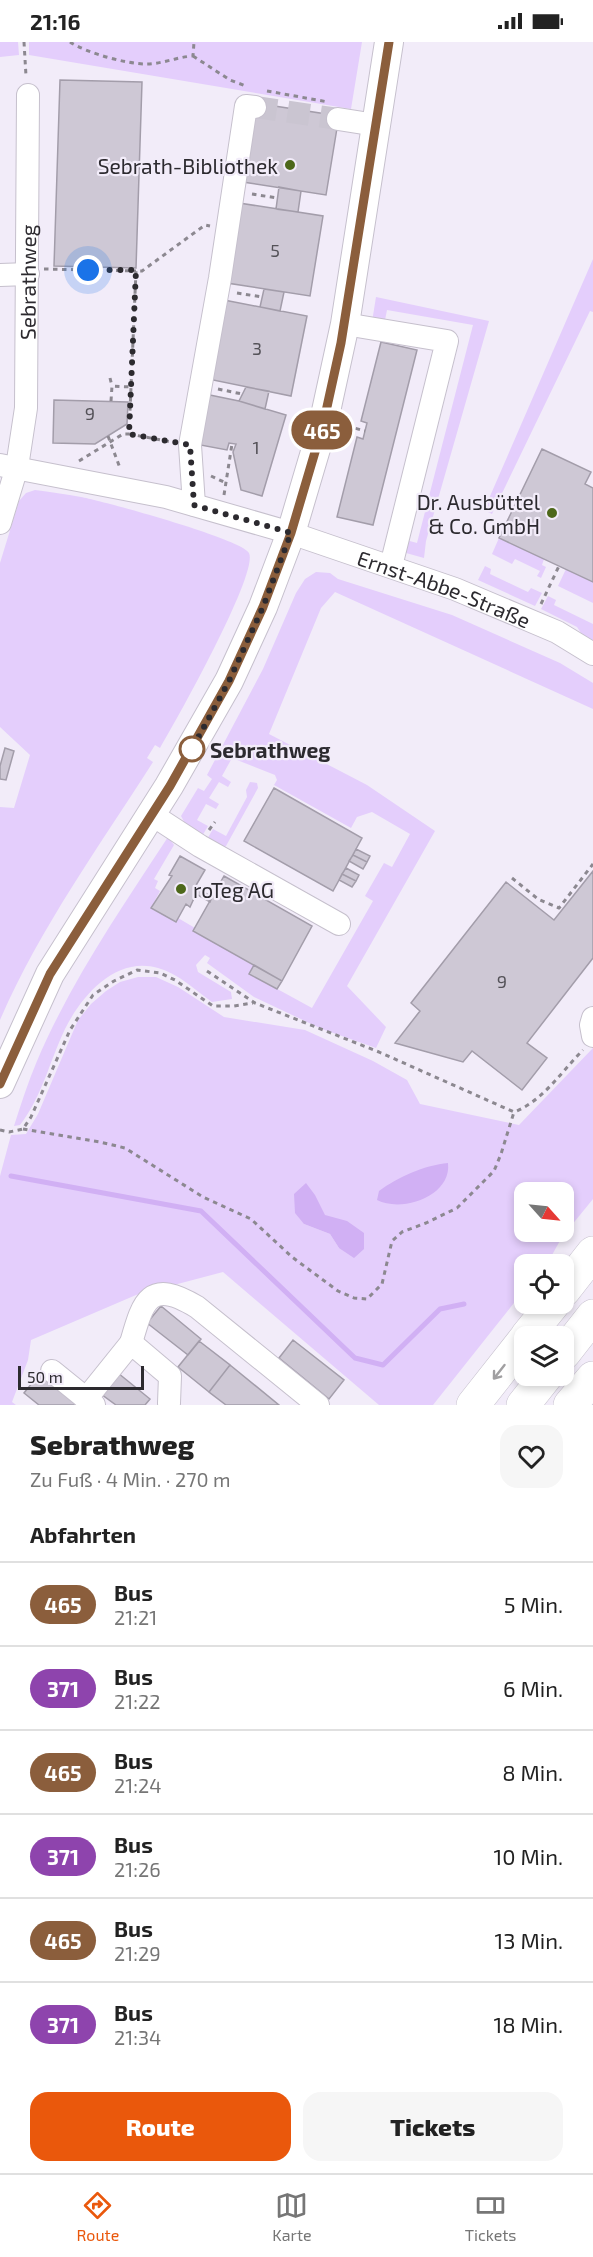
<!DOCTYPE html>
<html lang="de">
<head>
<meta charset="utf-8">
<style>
	:root { --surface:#fff; --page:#f6f6f6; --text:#222; --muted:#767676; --line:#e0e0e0; --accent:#ea580c }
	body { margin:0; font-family:"Exo 2",sans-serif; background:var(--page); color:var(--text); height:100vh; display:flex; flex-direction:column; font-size:22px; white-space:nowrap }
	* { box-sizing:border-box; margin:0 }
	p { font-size:20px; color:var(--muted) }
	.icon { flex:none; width:33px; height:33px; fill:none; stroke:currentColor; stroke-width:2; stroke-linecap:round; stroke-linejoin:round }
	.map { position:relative; height:1363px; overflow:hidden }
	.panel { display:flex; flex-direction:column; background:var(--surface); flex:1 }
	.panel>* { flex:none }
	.badge { padding:0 12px; border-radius:20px; font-size:21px; line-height:39px }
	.needle { width:39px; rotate:117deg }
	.tools { position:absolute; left:514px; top:1140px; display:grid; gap:12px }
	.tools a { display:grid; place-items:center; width:60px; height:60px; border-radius:12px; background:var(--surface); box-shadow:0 3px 9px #0003; font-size:30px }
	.scale { position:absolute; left:18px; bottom:15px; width:126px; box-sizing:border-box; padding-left:6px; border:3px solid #2c2a2f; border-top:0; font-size:16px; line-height:21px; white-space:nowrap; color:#2c2a2f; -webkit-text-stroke:4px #f2ecf9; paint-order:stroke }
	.you { position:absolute; width:30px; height:30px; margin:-15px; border:4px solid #fff; border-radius:50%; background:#1a73e8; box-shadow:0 0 0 9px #1a73e833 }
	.map>.badge { position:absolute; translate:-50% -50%; box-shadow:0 0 0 3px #fff }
	h2 { padding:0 30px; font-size:22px; line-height:54px }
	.round { display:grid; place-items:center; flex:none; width:63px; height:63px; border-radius:18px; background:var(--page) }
	.overview { display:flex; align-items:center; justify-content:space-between; height:102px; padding:0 30px }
	h1 { font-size:28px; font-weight:800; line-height:45px }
	.button { display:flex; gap:12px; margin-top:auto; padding:12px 30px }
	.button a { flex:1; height:69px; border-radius:18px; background:var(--accent); color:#fff; font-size:24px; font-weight:800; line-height:69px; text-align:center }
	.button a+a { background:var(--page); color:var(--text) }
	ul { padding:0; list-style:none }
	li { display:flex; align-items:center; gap:18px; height:84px; padding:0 30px; border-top:2px solid var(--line) }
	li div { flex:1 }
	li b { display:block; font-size:22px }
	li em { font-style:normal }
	li .badge { min-width:66px; font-weight:700; text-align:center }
	.status { display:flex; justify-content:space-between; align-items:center; height:42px; padding:0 30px; background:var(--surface); direction:ltr }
	.status svg { height:16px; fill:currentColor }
	.tabs { display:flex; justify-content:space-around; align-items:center; height:84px; border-top:2px solid var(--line); background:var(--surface); font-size:16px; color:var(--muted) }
	.tabs a { display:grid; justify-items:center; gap:3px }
	.tabs .active { color:var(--accent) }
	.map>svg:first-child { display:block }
	.green { fill:#e4cefc; fill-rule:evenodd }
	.water { fill:#d1b0f4 }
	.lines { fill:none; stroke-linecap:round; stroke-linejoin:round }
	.stream { stroke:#d1b0f4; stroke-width:5 }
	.building { fill:#cec8d5; stroke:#a39daa; stroke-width:1.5 }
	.minor-tunnel { stroke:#cac5d1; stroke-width:22; stroke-dasharray:22 11; stroke-linecap:butt }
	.minor-casing { stroke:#c6c0cd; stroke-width:24 }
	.major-casing { stroke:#c6c0cd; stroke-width:30 }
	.highway-casing { stroke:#c6c0cd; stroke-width:34 }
	.path { stroke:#8c8890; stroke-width:3; stroke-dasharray:4.5 4.5; stroke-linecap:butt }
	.minor { stroke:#fff; stroke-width:22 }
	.major { stroke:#fff; stroke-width:28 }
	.highway { stroke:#fff; stroke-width:33 }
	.oneway { stroke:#a09fa1 }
	.line-casing { stroke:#fff; stroke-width:14 }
	.line { stroke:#8b5e3c; stroke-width:9 }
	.walk { stroke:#2c2a2f; stroke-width:6; stroke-dasharray:0 10.8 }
	.poi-dot { fill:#4d681a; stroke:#f2ecf9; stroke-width:2 }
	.stop-dot { fill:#fff; stroke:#8b5e3c; stroke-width:3 }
	.labels { text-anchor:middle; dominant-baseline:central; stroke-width:4.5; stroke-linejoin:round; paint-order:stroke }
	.number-label { font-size:18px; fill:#545258 }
	.poi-label { font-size:21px; fill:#2c2a2f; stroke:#f2ecf9; text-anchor:end }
	.street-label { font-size:21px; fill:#2c2a2f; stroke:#f2ecf9 }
	.stop-label { font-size:21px; font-weight:bold; fill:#2c2a2f; stroke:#f2ecf9; text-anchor:start }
</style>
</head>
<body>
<div class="status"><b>21:16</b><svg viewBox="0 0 49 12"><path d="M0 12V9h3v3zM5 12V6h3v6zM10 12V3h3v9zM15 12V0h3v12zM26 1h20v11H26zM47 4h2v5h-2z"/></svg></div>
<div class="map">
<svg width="593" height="1363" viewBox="0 0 593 1363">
	<rect width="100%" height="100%" fill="#f2ecf9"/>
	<!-- green -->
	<path class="green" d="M0,0H18L19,13L0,15Z
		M29,0H362L351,67L29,13Z
		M593,217V270L590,269L492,472L484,468Z
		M376,255L489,279L426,499L424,516L406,511L403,508L406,498L417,501L473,283L387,268L384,283L372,280Z
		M35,448C50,450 66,452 81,455C103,459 242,497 249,511C259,531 175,681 160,706L155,703L147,716L153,720C100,803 40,886 0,978V765L14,766L30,713L0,685V521L19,459L26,451Z
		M499,496L544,517L542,523L546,525L541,536L537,534L540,529L515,517L512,522L492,512Z
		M485,524L491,527L490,532L528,550L531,546L542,551L535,564L478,538Z
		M566,527L593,540V561L558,544Z
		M316,530L330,531L338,537L452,573L560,621L593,641V667L335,550L321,566L269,692L367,743L435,789L347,944L386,985L376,1006L322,987L254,955L207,921L210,916L205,913L196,923L198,930L231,950L232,957L212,960C196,949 178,931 158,926C116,914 82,953 65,987C50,1018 42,1055 20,1083L14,1084C21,1062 28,1040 37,1019C71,939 121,867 168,795L174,803L154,837L158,839L155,846L160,849L151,866L176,879L178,876L195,886L194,889L254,923L250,932L312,966L373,859L365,854L384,821L392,825L410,792L372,770L357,775L351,786L274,743L277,738L275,733L232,716L222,734L231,740L228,745L219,740L209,756L219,762L216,767L206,762L197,778L208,784L201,796L189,789L181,774L198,746L204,749L212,737L207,733L263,627L296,551L305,537Z
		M548,554L556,558L554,563L593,582V603L587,600L577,585L541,567Z
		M250,740L257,741L258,746L226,804L222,807L206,799L213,787L226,794L247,755L246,748Z
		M138,935H156L178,945L224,975L305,988L373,1019L407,1038L420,1062L519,1083L593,1006V1157L562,1195L547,1222H525V1247L433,1363H379L223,1230L136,1253L31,1298L28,1318L12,1360L16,1363H0V1134L11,1093L26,1092L38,1072L78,978L91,962L106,949L120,940ZM525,1150H564V1190H525ZM320,1164L339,1206L330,1192L304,1182Z"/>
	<!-- water -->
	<path class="water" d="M448,1121C452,1154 402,1171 377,1158L379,1149C398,1135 425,1123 448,1121Z
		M306,1141L315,1153L325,1173L347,1179L364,1191V1207L354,1216L339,1206L330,1192L304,1182L295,1171L294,1152Z"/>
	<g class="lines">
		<!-- stream -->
		<path class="stream" d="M11,1134L201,1169L355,1316L383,1323L440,1267L464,1262"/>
	</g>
	<!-- building -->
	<path class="building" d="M60,38L142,40L136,226L54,224Z
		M255,61L339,74L326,153L243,140Z
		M279,145L301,149L298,170L276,167Z
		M239,161L323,174L310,254L227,241Z
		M264,247L284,250L280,269L260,265Z
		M224,258L307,274L291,354L208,337Z
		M381,300L417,308L373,483L337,475L357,395L363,397L367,381L361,379Z
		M246,345L269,349L265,367L239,359Z
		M205,352L239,359L286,373L262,454L241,448L233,410L236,402L229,401L227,408L195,402Z
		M54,358L128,360L127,382L95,402L53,401Z
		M542,407L591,430L585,442L593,446V540L499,496Z
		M5,706L14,709L6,738L0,737V724Z
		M274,746L362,796L333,849L244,799Z
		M356,807L370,814L367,820L353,813Z
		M353,813L367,820L363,827L349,819Z
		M180,814L205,828L195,845L199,847L196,852L190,865L186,862L176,880L151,866L172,834L169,833Z
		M346,826L359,833L356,839L342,832Z
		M593,829V916L527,1001L547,1016L522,1048L472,1009L463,1020L395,1001L420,969L411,961L506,840L554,878Z
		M342,832L356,839L352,845L339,838Z
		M224,834L312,884L282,939L193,889Z
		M199,847L212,855L210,860L196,852Z
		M254,923L282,939L277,947L249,932Z
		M161,1264L201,1297L188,1313L147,1281Z
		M293,1298L344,1338L329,1357L279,1316Z
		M199,1299L230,1323L209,1350L178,1325Z
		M230,1323L279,1363H226L209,1350Z
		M40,1331L79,1363H39L24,1351Z
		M118,1331L150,1357L145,1363H116L101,1352Z"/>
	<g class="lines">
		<!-- minor-tunnel -->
		<path class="minor-tunnel" d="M255,65L338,77"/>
		<!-- minor casing -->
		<g class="minor-casing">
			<g id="minor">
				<path d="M338,77L376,83"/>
				<path d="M0,233L28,232"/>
				<path d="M345,282L447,299L391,524"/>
				<path id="s1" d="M0,423L166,455L291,491L455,547L557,590L593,612"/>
				<path d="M194,463L190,403L220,236L246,64L255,65"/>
				<path id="s2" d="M0,481L17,425L26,366L28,53"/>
				<path d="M151,772L200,804L339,882"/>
				<path d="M593,976L591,983L593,994"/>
				<path d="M131,1301C143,1259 149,1236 197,1265L318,1363"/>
				<path d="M52,1329L94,1363"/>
				<path d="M86,1357L131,1301L170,1334L169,1361"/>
			</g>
		</g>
		<!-- major casing -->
		<g class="major-casing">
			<path id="major" d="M0,1042L50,932L169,744L229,639L263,565L291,491L323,383L345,282L389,0"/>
		</g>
		<!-- highway casing -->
		<g class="highway-casing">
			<path id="highway" d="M564,1248L593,1211
				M527,1294L553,1262
				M564,1311L593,1274
				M473,1363L525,1297
				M523,1363L546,1334
				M570,1363L593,1336"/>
		</g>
		<!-- path -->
		<path class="path" d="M24,0L26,34
			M70,0C87,11 126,22 146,22C162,22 177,15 193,14L194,0
			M193,14L230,38L246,44
			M267,49L328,60
			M252,152L277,156
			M44,227L136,229
			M237,251L262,255
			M110,336L112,344
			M218,347L242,352
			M111,359L112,344L131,345
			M347,384L365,389
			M129,392L172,400
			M108,394L120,426
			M79,419L123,392H129L136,229H142L205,183L210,184
			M211,434L226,441
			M224,453L232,402
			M541,562L559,524
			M209,788L215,780
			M512,836L538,857L559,866L593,822
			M207,929L255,961L379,1010L514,1070C543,1059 561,1030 583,1008
			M23,1087L100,1100L125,1106L203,1155L251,1177L292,1215L338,1249L354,1256L367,1257L382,1242L392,1199L402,1190L426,1181L457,1166L494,1129L501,1112L514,1070
			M0,1088L9,1090L23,1087L31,1075L70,988L93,953L114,939L137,928L160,931L175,938L213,964H234L253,961"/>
		<!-- minor -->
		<use href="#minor" class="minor"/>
		<!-- major -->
		<use href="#major" class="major"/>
		<!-- highway -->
		<use href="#highway" class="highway"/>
	</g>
	<!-- one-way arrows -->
	<defs><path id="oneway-shaft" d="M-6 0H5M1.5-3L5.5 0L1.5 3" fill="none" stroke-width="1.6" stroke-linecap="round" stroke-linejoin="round" transform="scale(1.5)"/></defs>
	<use class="oneway" href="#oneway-shaft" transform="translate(499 1330) rotate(128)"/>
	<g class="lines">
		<!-- line casing -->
		<g class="line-casing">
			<path id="line" d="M0,1042L50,932L170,744L229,639L263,565L291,491L323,383L341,301L389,0"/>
		</g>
		<!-- line -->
		<use href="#line" class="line"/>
		<!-- walk -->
		<path class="walk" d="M88,228H136L129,392L190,403L194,463L291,491L263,565L229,639L192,707"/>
	</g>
	<!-- markers -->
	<g class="poi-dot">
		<circle cx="290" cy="123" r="6"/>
		<circle cx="552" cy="471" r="6"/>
		<circle cx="181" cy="847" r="6"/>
	</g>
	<circle class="stop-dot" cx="192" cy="707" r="12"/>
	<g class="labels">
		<!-- number labels -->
		<g class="number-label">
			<text x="275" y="208">5</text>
			<text x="257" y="306">3</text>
			<text x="90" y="371">9</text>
			<text x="256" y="405">1</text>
			<text x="502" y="939">9</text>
		</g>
		<!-- poi labels -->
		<g class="poi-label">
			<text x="278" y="123">Sebrath-Bibliothek</text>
			<text x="540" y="459">Dr. Ausbüttel<tspan x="540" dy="24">&amp; Co. GmbH</tspan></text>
			<text x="193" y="847" text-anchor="start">roTeg AG</text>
		</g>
		<!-- street labels -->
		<g class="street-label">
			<text stroke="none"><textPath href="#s2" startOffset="244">Sebrathweg</textPath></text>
			<text stroke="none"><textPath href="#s1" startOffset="462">Ernst-Abbe-Straße</textPath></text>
		</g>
		<!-- stop labels -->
		<g class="stop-label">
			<text x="210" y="707">Sebrathweg</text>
		</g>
	</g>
</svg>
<div class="tools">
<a><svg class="needle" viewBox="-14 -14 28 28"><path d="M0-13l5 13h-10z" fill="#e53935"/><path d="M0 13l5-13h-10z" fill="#767676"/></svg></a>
<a><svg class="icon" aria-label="locate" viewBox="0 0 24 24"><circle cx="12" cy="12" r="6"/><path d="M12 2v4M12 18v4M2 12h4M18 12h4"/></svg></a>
<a><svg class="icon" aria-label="layers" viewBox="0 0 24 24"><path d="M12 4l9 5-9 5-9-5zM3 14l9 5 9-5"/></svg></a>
</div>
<div class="scale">50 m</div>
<div class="you" style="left:88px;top:228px"></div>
<b class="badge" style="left:322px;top:388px;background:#8b5e3c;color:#fff">465</b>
</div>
<section class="panel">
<div class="overview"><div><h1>Sebrathweg</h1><p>Zu Fuß · 4 Min. · 270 m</p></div><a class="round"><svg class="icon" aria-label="heart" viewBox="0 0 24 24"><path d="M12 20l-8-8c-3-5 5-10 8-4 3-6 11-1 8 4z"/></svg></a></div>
<h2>Abfahrten</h2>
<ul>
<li><span class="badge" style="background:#8b5e3c;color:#fff">465</span><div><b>Bus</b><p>21:21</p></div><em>5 Min.</em></li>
<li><span class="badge" style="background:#8e44ad;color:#fff">371</span><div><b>Bus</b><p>21:22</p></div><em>6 Min.</em></li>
<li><span class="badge" style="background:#8b5e3c;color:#fff">465</span><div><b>Bus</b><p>21:24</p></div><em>8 Min.</em></li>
<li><span class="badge" style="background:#8e44ad;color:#fff">371</span><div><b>Bus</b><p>21:26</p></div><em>10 Min.</em></li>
<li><span class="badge" style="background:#8b5e3c;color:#fff">465</span><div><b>Bus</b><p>21:29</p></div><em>13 Min.</em></li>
<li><span class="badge" style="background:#8e44ad;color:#fff">371</span><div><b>Bus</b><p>21:34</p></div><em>18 Min.</em></li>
</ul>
<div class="button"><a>Route</a><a>Tickets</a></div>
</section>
<nav class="tabs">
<a class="active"><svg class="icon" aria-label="directions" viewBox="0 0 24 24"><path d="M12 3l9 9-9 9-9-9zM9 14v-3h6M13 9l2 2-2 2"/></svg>Route</a>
<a><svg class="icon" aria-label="map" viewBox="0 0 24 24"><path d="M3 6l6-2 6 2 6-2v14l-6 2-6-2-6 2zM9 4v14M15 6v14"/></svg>Karte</a>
<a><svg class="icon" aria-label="tickets" viewBox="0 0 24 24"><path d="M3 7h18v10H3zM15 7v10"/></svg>Tickets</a>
</nav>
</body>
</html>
